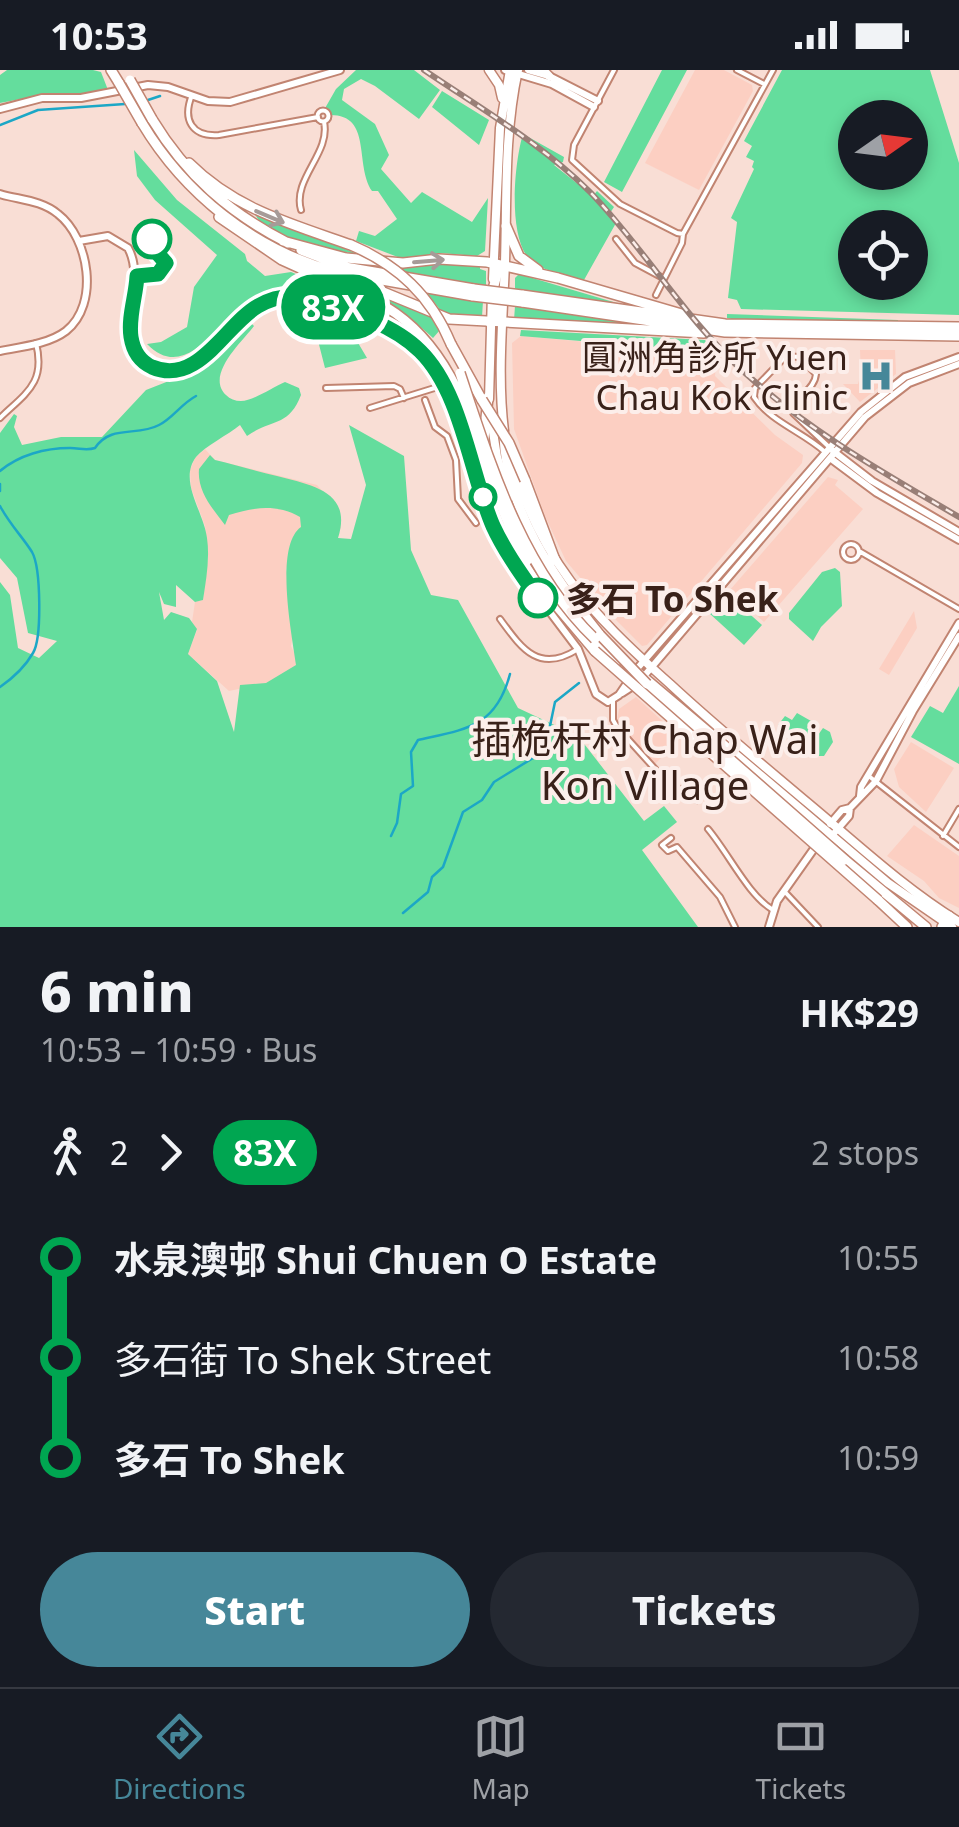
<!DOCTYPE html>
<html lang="en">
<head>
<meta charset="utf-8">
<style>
	:root { --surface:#171b24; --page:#242831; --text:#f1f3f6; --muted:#9ea1a6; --line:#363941; --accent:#468799 }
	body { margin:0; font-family:"Noto Sans","Noto Sans TC",sans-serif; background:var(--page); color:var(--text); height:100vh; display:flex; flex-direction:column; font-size:38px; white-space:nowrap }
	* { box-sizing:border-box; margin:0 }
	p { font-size:32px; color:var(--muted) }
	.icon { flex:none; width:55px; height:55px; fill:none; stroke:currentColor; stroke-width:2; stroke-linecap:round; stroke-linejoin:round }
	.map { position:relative; height:857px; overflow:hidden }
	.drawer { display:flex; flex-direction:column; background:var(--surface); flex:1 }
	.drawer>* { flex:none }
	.badge { padding:0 20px; border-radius:32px; font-size:35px; line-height:65px }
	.needle { width:65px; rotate:76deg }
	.fabs { position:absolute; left:838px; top:30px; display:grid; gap:20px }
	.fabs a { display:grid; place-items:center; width:90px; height:90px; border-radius:50%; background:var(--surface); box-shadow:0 5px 15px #0003; font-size:50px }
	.map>.badge { position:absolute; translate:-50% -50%; box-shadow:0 0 0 5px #fff }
	.legs { display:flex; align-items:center; gap:15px; height:110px; padding:0 40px; font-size:32px }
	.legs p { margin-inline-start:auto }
	.overview { display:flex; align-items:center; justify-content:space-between; height:170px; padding:0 40px }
	h1 { font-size:55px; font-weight:800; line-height:75px }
	.button { display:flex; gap:20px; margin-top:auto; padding:20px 40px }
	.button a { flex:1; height:115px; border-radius:60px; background:var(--accent); color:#fff; font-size:40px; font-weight:800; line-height:115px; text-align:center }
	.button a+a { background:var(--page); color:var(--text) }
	ul { padding:0 40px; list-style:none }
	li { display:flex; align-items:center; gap:35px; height:100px; font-size:38px }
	li i { display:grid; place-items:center; width:15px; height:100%; margin:0 12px; background:currentColor }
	li i::after { content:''; width:25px; height:25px; margin:-12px; border:8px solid; border-radius:50%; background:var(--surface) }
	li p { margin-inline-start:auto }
	li:first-child i { background:linear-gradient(#0000 50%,currentColor 0) }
	li:last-child i { background:linear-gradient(currentColor 50%,#0000 0) }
	.status { display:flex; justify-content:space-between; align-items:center; height:70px; padding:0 50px; background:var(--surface); direction:ltr }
	.status svg { height:28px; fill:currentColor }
	.tab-bar { display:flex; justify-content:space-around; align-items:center; height:140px; border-top:2px solid var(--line); background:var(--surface); font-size:28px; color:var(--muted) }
	.tab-bar a { display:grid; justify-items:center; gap:5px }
	.tab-bar .active { color:var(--accent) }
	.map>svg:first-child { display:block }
	.built { fill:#fccfc2 }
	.green { fill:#64dd9d; fill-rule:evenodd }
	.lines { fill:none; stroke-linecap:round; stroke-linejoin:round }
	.stream { stroke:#1ca7c6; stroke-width:2.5 }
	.street-casing { stroke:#c18471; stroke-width:8 }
	.secondary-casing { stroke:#c18471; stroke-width:10 }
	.primary-casing { stroke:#c18471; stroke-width:11 }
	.highway-casing { stroke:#c18471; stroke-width:12 }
	.street { stroke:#fff; stroke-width:4 }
	.secondary { stroke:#fff; stroke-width:6 }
	.primary { stroke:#fff; stroke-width:8 }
	.highway { stroke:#fff; stroke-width:9 }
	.rail-casing { stroke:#997f77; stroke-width:6 }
	.rail { stroke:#fceeea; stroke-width:2.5; stroke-dasharray:8; stroke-linecap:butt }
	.highway-bridge-casing { stroke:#c18471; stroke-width:12; stroke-linecap:butt }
	.highway-bridge { stroke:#fff; stroke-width:9 }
	.oneway { stroke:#a69b98 }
	.line-1-casing { stroke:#fff; stroke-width:22 }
	.line-1 { stroke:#00a651; stroke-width:15 }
	.stop-1-dot { fill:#fff; stroke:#00a651; stroke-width:5 }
	.labels { text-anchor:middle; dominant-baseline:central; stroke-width:8; stroke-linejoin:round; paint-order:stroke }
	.poi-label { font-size:35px; fill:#392119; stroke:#fceeea; text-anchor:end }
	.stop-label { font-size:35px; font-weight:bold; fill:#392119; stroke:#fceeea; text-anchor:start }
	.quarter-label { font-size:40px; fill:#392119; stroke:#fceeea }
</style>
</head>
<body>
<div class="status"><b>10:53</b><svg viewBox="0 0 49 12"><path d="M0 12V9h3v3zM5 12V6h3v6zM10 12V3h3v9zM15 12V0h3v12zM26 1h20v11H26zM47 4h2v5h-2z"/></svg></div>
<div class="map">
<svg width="959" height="857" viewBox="0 0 959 857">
	<rect width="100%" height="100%" fill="#f9ded5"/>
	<!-- built -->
	<path class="built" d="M695,0H724L752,15L753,21L699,120L645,93Z
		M521,266L717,284L715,306L775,365L803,385L802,393L647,575L642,576L617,551L566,491L545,446L514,359L512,273Z
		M860,280H895L896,304L860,332L843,314H858L861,303Z
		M205,379L215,390L317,415L339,439L341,458L288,494L286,499L292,520L289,536L296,549L291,576L298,590L291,608L229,621L188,584L197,560L192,552L195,532L203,530L208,489L205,456L191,418L190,400L195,388Z
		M828,407L838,410L835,415L863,439L764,552L729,521Z
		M914,541L917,558L889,605L879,599Z
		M636,627L681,668L655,694L617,651L619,639Z
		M911,672L954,698L926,742L899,717L894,699Z
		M914,755L959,786V838L939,828L924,811L887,786Z"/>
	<!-- green -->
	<path class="green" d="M7,0H93L101,2L108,20L74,26L47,24L0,33V5Z
		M356,0H414L440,20L419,49L375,16L361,9L344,19L342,30L375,54L389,85L381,99L411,133L422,122L472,152L488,128L485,181L477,186L440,183L403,189L356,171L359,161L375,166L397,149L378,121H372C354,94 373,44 329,45L324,40L336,19Z
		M662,0H687L622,122L604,112Z
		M782,0H930L959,93V245L741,239L737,230L728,228L737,152L731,148L754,99L752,97L754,91L746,87L752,76L744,71ZM855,48H910V102H855ZM855,158H910V212H855Z
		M442,21L489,50L479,75L432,37Z
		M523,64L564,87L563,92L554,95L593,126L597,121L614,137L610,143L616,153L584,210C568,205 545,202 532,192C507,171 514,93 523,64Z
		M134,80L177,130L245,184L247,191L265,206L291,202L384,240L401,253C368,236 320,209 283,217C273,218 262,222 253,227C221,245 188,316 147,274L161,272L187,257L194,217L217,185L155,130L137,106Z
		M255,144L358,184C331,180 266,169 255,144Z
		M422,193H480V199L486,201V219L412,207L402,199Z
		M321,203L366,218L433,247L440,260L433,268C400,237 363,220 321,203Z
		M519,204L637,239L515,221V208Z
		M427,223L483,231L482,247L444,245Z
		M515,236L647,254L519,251L514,250Z
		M727,244L898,250V254L741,251L727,248Z
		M250,252L254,256C242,272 205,305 226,325C230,329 235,331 241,331C253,331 273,317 285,312L299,318L301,325C288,358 272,348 247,366L240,355C228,365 205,376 196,387C178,411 204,442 207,468C210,489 206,510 203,530L195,532L176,515V537L164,534L159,522L164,550L171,542L189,548L197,559L188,584L217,611L234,662L240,615L266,613L296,595C292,565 274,476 301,457L300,447C277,434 254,437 229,445L225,455C212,438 197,421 199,399L210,385L215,390C236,395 256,401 277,406C311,415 353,421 338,468L351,469L366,415L349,355L404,386L411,480L431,525L458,530L518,638L578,666L644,751L664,736L677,752L642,780L698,857H0V512L10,525L18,578L39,588L57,571L28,563L17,508L0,488V363L14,344L17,346L14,357L22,375L61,367H102L146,320L202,298Z
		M328,254L354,266L367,288L325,298L314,255Z
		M521,260L705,270L714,282L520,266Z
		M835,498L840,502L842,536L821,557L813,571L789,549V543L822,502Z
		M726,523L762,555L744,575L709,543Z
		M959,616V694L911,667L930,636L943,643Z
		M797,643L811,651L807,658L818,665L823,658L830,662L833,672L824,686H817L778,655L785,646L792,650Z"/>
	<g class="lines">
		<!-- stream -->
		<path class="stream" d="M148,30L160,26
			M0,55L38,40L125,34
			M0,401C19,385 45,378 70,378C80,378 86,381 95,378C111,354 137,367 159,355C173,348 181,334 196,326
			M0,414V421
			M0,436C10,455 22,466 32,482C41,498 42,568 33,583C25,597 13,608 0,617
			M391,766L397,753L401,724L413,716L411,682L418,670C467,659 496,657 510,604
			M403,843L428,822L432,807L443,797L463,742L482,730L494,712L533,688L546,675L555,632L579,613"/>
		<!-- street casing -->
		<g class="street-casing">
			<path id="street" d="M614,0L574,75L572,90L620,134L677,163L683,164
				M737,0L764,14
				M192,25C182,50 192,67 219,65L318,47
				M317.5 46a5.5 5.5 0 1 1 11 0a5.5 5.5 0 1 1-11 0Z
				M301,140C292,109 331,83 324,52
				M616,169L635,193L663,208
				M656,225L682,173L683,164L773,0
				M326,318L394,316L400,319L404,328
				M425,330L435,357L447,366L456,390L458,429L476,453
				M370,338L441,316
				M0,348C26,323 46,313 36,273
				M825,382C803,362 771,352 754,327L755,318L786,286L799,287L816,304C815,320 794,327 793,343L829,377
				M843 482a8 8 0 1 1 16 0a8 8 0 1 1-16 0Z
				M859,481L959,539
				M500,549C522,579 539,604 578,579
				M613,630V650L617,657L665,710L697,730
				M870,707L959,777
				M708,759C729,784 748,825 773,840
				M943,766L959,739
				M671,768L662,775L668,781L677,777L720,827L735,857
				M784,821L818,857"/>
		</g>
		<!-- secondary casing -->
		<g class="secondary-casing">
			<path id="secondary" d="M505,0L552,14L594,37
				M528,0L549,6L598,31
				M0,39L42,28H81L148,15L168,17L208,31L230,32L340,0
				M0,124C20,130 41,130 58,144C89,168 100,234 66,261C49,274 21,277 0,281
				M79,171L108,166L128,178C148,213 112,269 145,293C195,328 235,236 279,228C307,222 334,237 359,247C385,257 412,267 429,291C459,331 476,406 492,454L513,493L578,579L596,624L608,632L619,625L636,600L861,342L905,307L959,287
				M833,381L872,411L959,462
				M830,388L877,423L959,470
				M622,623L639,612L865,347L909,313L959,294
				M860,726L861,717L959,553
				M830,754L842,740L850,738
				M823,776L849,746L850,738L876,711L913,641L959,566
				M769,857L777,831L818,773"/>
		</g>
		<!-- primary casing -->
		<g class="primary-casing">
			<path id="primary" d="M489,0L499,15L502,28
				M543,0L549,6
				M493,209L500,58L510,0
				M489,329L492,223
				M490,343L497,387L509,427
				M504,361C497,305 503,248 505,192C507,127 504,64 518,0
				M508,380C538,488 589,542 670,614C713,654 758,691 803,729C854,771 902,817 959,852
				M555,514L580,546
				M637,601L888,813L952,857"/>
		</g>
		<!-- highway casing -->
		<g class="highway-casing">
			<path id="highway" d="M111,0L119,13
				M152,49C186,105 229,143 288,173
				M142,53C184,123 253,179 333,201
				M189,93C235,139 291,154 351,175
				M219,147L282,190L386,237
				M506,156L519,186L538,200
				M283,171L346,188L380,191L403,193L439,189L487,192L558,208L685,245
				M301,180L345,197L474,219
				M327,199L449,249L704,263
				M348,204L473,226
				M493,219L498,201L505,196
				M522,225L725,254L959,257
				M522,232L725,262L959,266
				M490,253L495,249L497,233L503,226
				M451,274L482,330
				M504,366C507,442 554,508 600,565
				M484,369L488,327
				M487,405C494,449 514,480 539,516
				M525,410L555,490
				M539,515L595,581
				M595,569L619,590
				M647,614L705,667
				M845,790L926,857
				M878,830L907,857
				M942,857L949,846"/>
		</g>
		<!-- street -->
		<use href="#street" class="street"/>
		<!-- secondary -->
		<use href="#secondary" class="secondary"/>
		<!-- primary -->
		<use href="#primary" class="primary"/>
		<!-- highway -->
		<use href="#highway" class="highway"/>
		<!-- rail casing -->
		<g class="rail-casing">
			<path id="rail" d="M424,0C480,38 542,74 590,122C645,179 685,249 744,302C809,361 884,403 959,447"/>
		</g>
		<!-- rail -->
		<use href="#rail" class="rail"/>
		<!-- highway-bridge casing -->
		<g class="highway-bridge-casing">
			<path id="highway-bridge" d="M130,10L152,49
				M119,13L142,53
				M351,175C398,195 431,226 451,274
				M474,219L522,225
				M473,226L522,232
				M386,237C475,291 478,408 527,491
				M460,303C491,396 522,499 595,569
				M482,330L509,373L525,410
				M600,565L647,614
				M595,581L878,830
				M705,667L845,790"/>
		</g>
		<!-- highway-bridge -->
		<use href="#highway-bridge" class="highway-bridge"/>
	</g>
	<!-- one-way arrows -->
	<defs><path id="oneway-shaft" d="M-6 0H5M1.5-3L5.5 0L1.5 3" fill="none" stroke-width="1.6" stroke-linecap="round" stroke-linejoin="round" transform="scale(2.5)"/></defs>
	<g class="oneway">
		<use href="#oneway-shaft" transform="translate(270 147) rotate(23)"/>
		<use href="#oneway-shaft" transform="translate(429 191) rotate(-5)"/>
	</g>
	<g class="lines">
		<!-- line-1 casing -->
		<g class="line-1-casing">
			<path id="line-1" d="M152,169L151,176L166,193L158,204L137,206C136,226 128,247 131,267C133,280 139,291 152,297C198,317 226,254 258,236C277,225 297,224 317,231C352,242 394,255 420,281C462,322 470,403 493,456C505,482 522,505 538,528"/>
		</g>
		<!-- line-1 -->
		<use href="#line-1" class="line-1"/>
	</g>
	<!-- icons -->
	<defs>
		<g id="hospital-bare" transform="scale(2.7)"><path d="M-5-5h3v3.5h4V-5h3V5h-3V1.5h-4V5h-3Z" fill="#468799" stroke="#fceeea" stroke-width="2.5" paint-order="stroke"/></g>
	</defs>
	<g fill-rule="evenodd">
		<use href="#hospital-bare" x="876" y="306"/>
	</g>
	<!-- markers -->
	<g class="stop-1-dot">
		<circle cx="152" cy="169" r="18"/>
		<circle cx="483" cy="427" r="12"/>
		<circle cx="538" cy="528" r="18"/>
	</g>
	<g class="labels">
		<!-- poi labels -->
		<g class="poi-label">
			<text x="848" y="286">圓洲角診所 Yuen<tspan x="848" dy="40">Chau Kok Clinic</tspan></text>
		</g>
		<!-- stop labels -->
		<g class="stop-label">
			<text x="566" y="528">多石 To Shek</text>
		</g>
		<!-- quarter labels -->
		<g class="quarter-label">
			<text x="645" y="668">插桅杆村 Chap Wai<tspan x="645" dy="46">Kon Village</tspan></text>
		</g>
	</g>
</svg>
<div class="fabs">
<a><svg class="needle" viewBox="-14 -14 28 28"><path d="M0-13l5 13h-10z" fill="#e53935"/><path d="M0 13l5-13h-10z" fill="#9ea1a6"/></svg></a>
<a><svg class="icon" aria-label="locate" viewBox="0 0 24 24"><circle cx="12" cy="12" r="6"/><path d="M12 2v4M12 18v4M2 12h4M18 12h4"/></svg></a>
</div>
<b class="badge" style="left:333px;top:237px;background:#00a651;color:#fff">83X</b>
</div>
<section class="drawer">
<div class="overview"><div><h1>6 min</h1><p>10:53 – 10:59 · Bus</p></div><b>HK$29</b></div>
<div class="legs"><svg class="icon" aria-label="walk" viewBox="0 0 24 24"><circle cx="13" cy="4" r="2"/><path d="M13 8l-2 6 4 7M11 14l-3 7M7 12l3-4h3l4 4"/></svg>2<svg class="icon" aria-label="forward" viewBox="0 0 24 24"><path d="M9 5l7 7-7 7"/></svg><b class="badge" style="background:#00a651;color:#fff">83X</b><p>2 stops</p></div>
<ul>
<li><i style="color:#00a651"></i><b>水泉澳邨 Shui Chuen O Estate</b><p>10:55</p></li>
<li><i style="color:#00a651"></i><span>多石街 To Shek Street</span><p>10:58</p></li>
<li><i style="color:#00a651"></i><b>多石 To Shek</b><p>10:59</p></li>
</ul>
<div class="button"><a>Start</a><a>Tickets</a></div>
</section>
<nav class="tab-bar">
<a class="active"><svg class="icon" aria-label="directions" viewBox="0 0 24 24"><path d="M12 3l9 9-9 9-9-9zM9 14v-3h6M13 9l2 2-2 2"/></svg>Directions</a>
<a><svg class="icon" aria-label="map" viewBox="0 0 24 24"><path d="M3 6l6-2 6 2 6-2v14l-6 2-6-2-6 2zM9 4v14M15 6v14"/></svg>Map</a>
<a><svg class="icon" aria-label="tickets" viewBox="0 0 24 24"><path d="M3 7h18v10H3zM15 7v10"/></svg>Tickets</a>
</nav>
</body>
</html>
